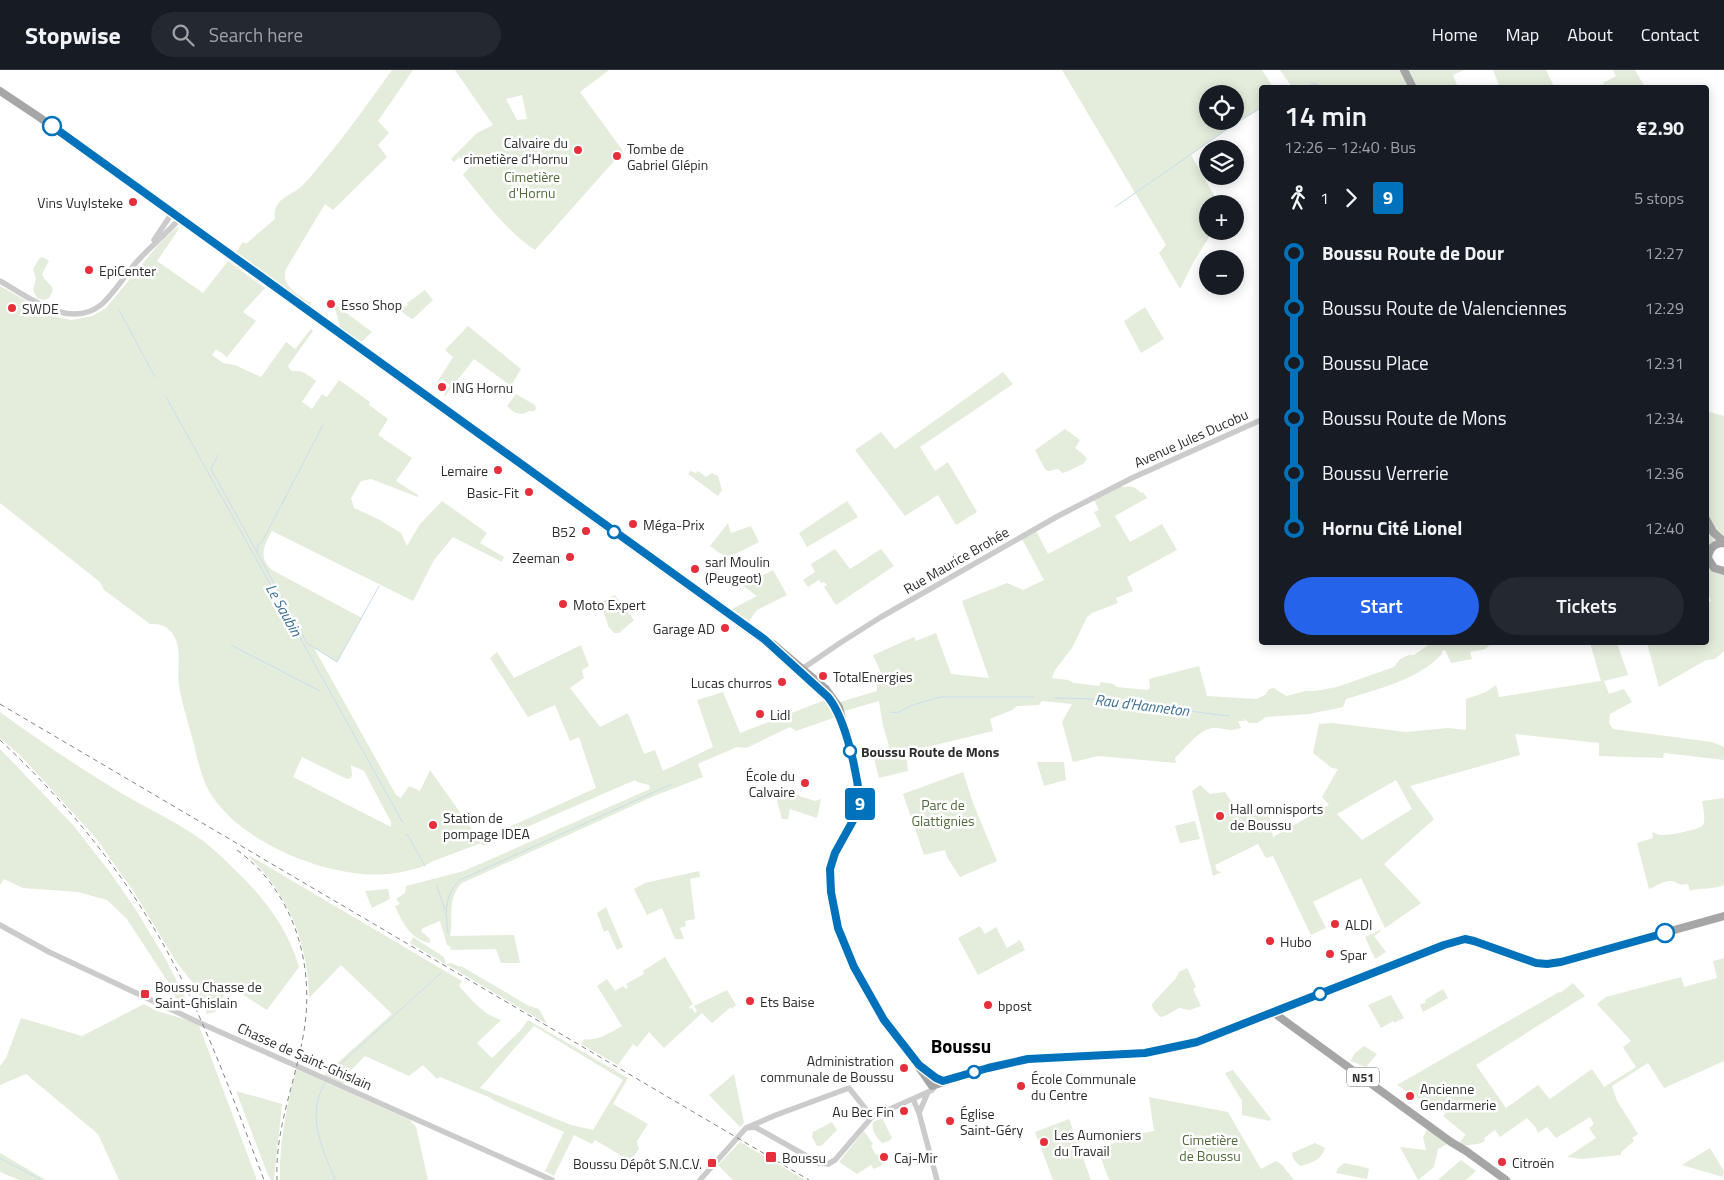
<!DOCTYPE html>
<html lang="en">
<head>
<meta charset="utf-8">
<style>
	:root { --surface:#171b24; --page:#242831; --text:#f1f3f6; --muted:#9ea1a6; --line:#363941; --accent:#2563eb }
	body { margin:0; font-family:"Titillium Web",sans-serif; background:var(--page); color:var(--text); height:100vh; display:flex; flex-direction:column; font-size:19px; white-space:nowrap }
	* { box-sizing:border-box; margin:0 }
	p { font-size:16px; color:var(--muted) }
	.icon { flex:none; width:28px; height:28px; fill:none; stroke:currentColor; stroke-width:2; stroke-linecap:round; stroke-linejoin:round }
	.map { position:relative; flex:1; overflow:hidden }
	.side { position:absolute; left:1259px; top:15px; width:450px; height:560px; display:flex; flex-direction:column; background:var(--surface); border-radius:5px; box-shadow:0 2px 12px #0003 }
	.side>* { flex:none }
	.badge { padding:0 10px; border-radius:4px; font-size:18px; line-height:32px }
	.controls { position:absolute; left:1199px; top:15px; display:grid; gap:10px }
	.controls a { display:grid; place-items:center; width:45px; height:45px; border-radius:50%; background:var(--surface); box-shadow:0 2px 12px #0003; font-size:25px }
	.map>.badge { position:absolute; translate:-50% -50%; box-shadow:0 0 0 2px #fff }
	.legs { display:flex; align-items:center; gap:8px; height:55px; padding:0 25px; font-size:16px }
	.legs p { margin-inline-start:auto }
	.headline { display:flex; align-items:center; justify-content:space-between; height:85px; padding:0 25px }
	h1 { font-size:28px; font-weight:600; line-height:38px }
	.button { display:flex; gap:10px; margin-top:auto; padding:10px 25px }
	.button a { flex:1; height:58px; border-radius:30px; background:var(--accent); color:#fff; font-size:20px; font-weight:600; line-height:58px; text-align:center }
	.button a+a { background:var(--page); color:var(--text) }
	ul { padding:0 25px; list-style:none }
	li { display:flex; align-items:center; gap:18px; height:55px; font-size:19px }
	li i { display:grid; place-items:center; width:8px; height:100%; margin:0 6px; background:currentColor }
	li i::after { content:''; width:12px; height:12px; margin:-6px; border:4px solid; border-radius:50%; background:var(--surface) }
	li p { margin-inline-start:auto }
	li:first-child i { background:linear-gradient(#0000 50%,currentColor 0) }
	li:last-child i { background:linear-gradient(currentColor 50%,#0000 0) }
	header { display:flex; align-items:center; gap:30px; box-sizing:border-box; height:70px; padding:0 25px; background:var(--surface); border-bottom:1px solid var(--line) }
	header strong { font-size:24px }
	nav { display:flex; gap:28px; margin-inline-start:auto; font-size:18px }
	.search { width:350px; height:45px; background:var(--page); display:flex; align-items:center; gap:12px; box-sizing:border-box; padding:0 18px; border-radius:28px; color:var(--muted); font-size:19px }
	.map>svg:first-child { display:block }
	.green { fill:#e4ecdc; fill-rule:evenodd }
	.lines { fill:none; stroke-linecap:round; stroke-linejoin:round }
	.stream { stroke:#c8deec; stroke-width:1 }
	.minor { stroke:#cbcbcb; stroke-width:5.5 }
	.major { stroke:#a6a6a6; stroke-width:8 }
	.rail { stroke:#838383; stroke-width:1; stroke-dasharray:5 4; stroke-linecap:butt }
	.line-1-casing { stroke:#fff; stroke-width:11 }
	.line-1 { stroke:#0072bc; stroke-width:8 }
	.stop-1-dot { fill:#fff; stroke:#0072bc; stroke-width:2.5 }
	.poi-dot { fill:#e72e3b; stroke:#fff; stroke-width:2 }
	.labels { text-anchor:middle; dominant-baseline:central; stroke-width:5; stroke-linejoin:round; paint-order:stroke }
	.shield { fill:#fff; stroke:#6d6d6d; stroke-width:1 }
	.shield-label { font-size:12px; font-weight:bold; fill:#2e2e2e }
	.poi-label { font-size:14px; fill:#2e2e2e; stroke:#fff; text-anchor:start }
	.park-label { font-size:14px; fill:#516b3b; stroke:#fff }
	.street-label { font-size:14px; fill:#2e2e2e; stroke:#fff }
	.stop-label { font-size:14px; font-weight:bold; fill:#2e2e2e; stroke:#fff; text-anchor:start }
	.water-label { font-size:15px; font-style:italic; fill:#3b6f92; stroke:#fff }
	.district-label { font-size:19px; font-weight:bold; fill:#000; stroke:#fff }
</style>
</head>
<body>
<header>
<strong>Stopwise</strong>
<div class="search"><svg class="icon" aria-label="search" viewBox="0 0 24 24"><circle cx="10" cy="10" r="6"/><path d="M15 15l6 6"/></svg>Search here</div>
<nav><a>Home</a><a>Map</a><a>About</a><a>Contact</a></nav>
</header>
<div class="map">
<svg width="1724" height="1110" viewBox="0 0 1724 1110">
	<rect width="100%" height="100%" fill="#fff"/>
	<!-- green -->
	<path class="green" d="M392,0H413L378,51L389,63L378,75L387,87L333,140L325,134L286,199C280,215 297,223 308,232H311V237L236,182L243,172L246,174L275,149C272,129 289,127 302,116C311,107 319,96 327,87C350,59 371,29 392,0Z
		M455,0H609L580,22L623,81L535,180C506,161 485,131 463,105L470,97L459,87L454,92L451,89L477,63L493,55ZM522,25L527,49L517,50L506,29Z
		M1062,0H1262L1273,17L1261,18V38L1236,53L1191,85L1219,134H1208V161H1213L1194,191L1180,219L1159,183L1166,175ZM1208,24H1235V51H1208Z
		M1280,0H1464L1453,5L1458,18H1318L1312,14L1303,17H1292Z
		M1493,0H1546L1554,17H1500Z
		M1613,0H1635L1645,17H1605L1603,13L1616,6Z
		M177,157L179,159L157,191L203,223L228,191L265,218L243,242L256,251L227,287L216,279L212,285L223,293L235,295L261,307L286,272L295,279L311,259L313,261L288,296C292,305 295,299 302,302C306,303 312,308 316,311L302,332L312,339L322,324L327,327L339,310L370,332L369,335L388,349L378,365L412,388L396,411L418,425V427L371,409L361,411L351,428L354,438L378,449L401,463L407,476L420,454L442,431L487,463L480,473L504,487L502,492L453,467L434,490L413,531L272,461C264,475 258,488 272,500L362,548L337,592L314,578L396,725L401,728L409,716L420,721L430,700L481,772L489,766L596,718L579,667L570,671L555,635L528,647L490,588L497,582L514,608L581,575L589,596L582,600L584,608L570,618L600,657L628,643L644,684L655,680L663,701L713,677L697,630L723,622L740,663L825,630L830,636V639L835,638L840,650L836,647L796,661L790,657L746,678L737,677L702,692L698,694L703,707L654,726L462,813C446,829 454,847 450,866L514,865L520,893H501L496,879L451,880L450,876L447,875L440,851L423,858L421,861L430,869V873C411,870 402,852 395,836L400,834L396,829L405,823L406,816L464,801L650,719L649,715L637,712L635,710L483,776L481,773L431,792C424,797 415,799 406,801C346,817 240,776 209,721C199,703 196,680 190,660C186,645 181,630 179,615C177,603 181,581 176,570C171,558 163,553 150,554L104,520L100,512L0,433V216L48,243L60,248L72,250L92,246L106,238L158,175ZM302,687L347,709L351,708L352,705L351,695L364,701L391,752V757L293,707Z
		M42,187L49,191L42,204C44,211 51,213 53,220L49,228L44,230L37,228L33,220L36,209L33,199L39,189Z
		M425,220L433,230L415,247L412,249L403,243L402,239L408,235L407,233Z
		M337,236L372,262L357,276L337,261L340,257L335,238Z
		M1145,237L1164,269L1141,283L1124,251Z
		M468,256L521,299L511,316L474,289L445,326L444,325L450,315L442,309L434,317L453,287L445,280Z
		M1003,302L1013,314L920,377L935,401L948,392L977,442L956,455L938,425L905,446L855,380L881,362L895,379Z
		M516,324L535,335L536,339L534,341H529C521,347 513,343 507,336Z
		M1706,341L1724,346V472L1713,463L1714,472L1708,488L1724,503V581L1715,589L1706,590L1659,617L1647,573L1706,572V534L1711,531L1706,519Z
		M1065,359L1080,370L1075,378L1084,385L1087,389L1083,394L1066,402L1063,403L1058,399L1048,401L1045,399L1035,380Z
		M690,401L696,403L698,401L706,407L712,403L718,406L722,420L718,426L688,404Z
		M1120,414L1122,417C1130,416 1135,416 1141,423L1143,422L1147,428L1115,446L1130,472L1162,454L1177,480L1127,507L1133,521L1116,528L1118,533L1092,543L1087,547L1072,578L1055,600L1052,608L1068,610L1074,613L1099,616L1101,612L1113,614L1117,617L1147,620L1150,618L1149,609L1199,596L1207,626L1256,629L1265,625L1269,619L1274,618L1278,621L1287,626L1305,621H1315L1337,617L1394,597L1400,589L1409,585H1414L1431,573H1492L1485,579L1470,582L1472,589L1451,593L1445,580L1442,581V584C1418,610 1378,619 1346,629L1343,637L1309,644L1266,647L1257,653H1249L1244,648L1245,651H1238L1241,658C1227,662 1229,659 1217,658C1201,656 1186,678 1175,688L1176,693L1098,686L1073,692L1062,652L1072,634L1042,631L1039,635L1017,636L1012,640L990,649L993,661L906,682L908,701L879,708L873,684L889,676L883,656L879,631L841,642L837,633L877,621V610L883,607L873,585L914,567L916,571L936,563L951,604L989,608L962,531L1007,513L1023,520L1044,510L1021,467L1035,459L1048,484L1101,456L1094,442L1099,440L1093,428Z
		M847,431L858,447L807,477L799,463Z
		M728,453L731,463L751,456L759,472L729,487L728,489L710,476Z
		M835,479L850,499L881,479L894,496L836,535L824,517L827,515L824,512L821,513L819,510L808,517L803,510L815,502L811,494Z
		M773,500L787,525L757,540L749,551L732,539L757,526L743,516Z
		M615,525L634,550L619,563H614L608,556L601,532Z
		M1590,573H1617L1628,605L1604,611L1609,624L1624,619L1632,632L1610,644L1609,653L1613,659L1712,672L1724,677V690L1664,683L1663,688L1599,686V673L1515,664L1520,685L1410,716L1434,749L1384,794L1421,833L1385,858L1361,808L1313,832L1326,858L1311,865L1273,786L1266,788L1258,774L1215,795L1217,801L1222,802L1213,806L1192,721L1200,715L1210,724L1225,722L1241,746L1268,738L1273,767L1329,735L1322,727L1338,699L1332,698L1313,683L1319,654L1332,653L1406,662L1448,658L1466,660V629L1486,622L1496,615L1499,627L1601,611ZM1396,710L1412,739L1362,770L1337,744Z
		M0,642C37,669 75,695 113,718C140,735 170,748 196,766C210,775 221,786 233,798C263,827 287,856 299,897L267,940L226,914L222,919L226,922L215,942L207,944L195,916L175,890L136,825L96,768L21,686L0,668Z
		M0,679L73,755L109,801L136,840L166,890L190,937L179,935L168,912L127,849L107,830L78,822L23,818L4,809L0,815Z
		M1037,692H1064L1066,710L1044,716Z
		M963,702L973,733L997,791L960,807L947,787L945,780L924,785L903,724Z
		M778,717L787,721L793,719L796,725L815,731L821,729L817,748L790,739L788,749H782L774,719Z
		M1724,728V815C1713,820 1701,817 1690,821L1688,814C1677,816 1680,813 1672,811C1665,810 1655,816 1649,819L1637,773L1653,768L1652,762C1652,762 1659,765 1660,765C1667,766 1699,760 1703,755C1706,750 1703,737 1702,731Z
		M1195,751L1200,769L1180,773L1175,756Z
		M250,786L462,911L459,916C472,930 482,944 501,950L477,973L492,988L521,960L528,950L628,1008L613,1034L648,1054L637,1071L639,1079L628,1095L622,1086L595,1070L592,1074L574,1065L554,1106L545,1101L564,1062L493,1030L491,1028L440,1007L437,1009L423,995L409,1006L365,986L350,1001L342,1016L324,1008L328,995L333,997L392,944L341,895L309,928C308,873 289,825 249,787ZM534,956L623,1010L593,1060L571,1055L480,1018Z
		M699,801L700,807L690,809L695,849L685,851L686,856L680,858L684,869H675L662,838L647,845L634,819L645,813Z
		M388,819L390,829L372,838L365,821Z
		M606,837L623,877L617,880L608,860L604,862L597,843Z
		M980,856L985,864L996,857L1007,878L1020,870L1025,880L978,905L958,868Z
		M1380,860L1381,861L1374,866L1386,882L1375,889L1365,867Z
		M413,867L444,887L446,894L451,893L460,897L461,896L529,936L539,939L547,954L410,873Z
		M665,887L693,934L689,937L690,939L692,938L695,943L697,941L694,936L727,920L736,935L732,939L731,937L712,953L702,943L664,978L649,962L637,977L633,974L618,995L581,974L584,969C595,972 612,962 622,956L597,916L607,909L615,921L623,916L626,919L628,917L626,914L644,904L643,901Z
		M1724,888V991L1664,1018L1648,993L1612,1016L1617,1031L1638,1064L1632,1068L1634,1071L1621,1082V1085L1582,1089L1567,1087L1596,1068L1589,1058L1594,1054L1590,1047L1556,1068L1547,1057L1538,1063L1536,1058L1527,1048L1500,1067L1495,1060L1484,1068L1485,1071L1478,1074L1458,1076L1462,1069L1466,1065L1443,1046L1445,1044L1444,1041L1425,1027L1423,1029L1420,1028L1419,1029L1397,1015L1559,922L1560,923L1573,913L1585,926L1476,995L1506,1038L1538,1015L1550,1029L1592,999L1604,1017L1636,997L1623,977L1631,971L1597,934L1606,927L1681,907L1684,917L1717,908L1713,891Z
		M1187,898L1196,917L1193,919L1201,936L1190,940L1179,938L1165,946L1160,947L1153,939L1152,934L1176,908L1179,902Z
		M1443,919L1448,928L1423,942L1420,935L1426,932L1425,930Z
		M1391,925L1404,948L1394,953L1393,951L1381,958L1368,935Z
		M144,934L157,941L198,953L257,1110H119L98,1064L26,1004L0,1015V996L6,988L21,948L82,966Z
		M1364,976L1377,984L1366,997L1351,991L1354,984Z
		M296,999L410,1050L416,1057L428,1110H280C279,1071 287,1036 296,999Z
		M1233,1000L1271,1049L1270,1051L1242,1045V1031L1225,1003Z
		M734,1004L744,1053L740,1057L709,1025Z
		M236,1021L282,1034L274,1110H271L268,1105Z
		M1149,1027L1228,1042L1261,1099L1276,1091L1282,1095L1294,1110H1109L1097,1077L1115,1073L1114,1069L1154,1061Z
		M882,1048L892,1068L889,1071L882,1073C876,1067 871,1060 873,1052Z
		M1069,1049L1091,1110H1053L1035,1062Z
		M832,1052L837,1060L821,1076H817L812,1067L813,1062Z
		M1429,1056L1451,1072L1438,1079L1434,1097L1418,1110L1400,1077L1426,1080L1423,1067Z
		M864,1061L873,1074L871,1076L876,1085L878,1084L883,1095L874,1099L871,1095L857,1104L839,1092Z
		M740,1072L805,1110H733L718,1095Z
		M1315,1073L1325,1078C1321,1090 1313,1092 1301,1096C1297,1095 1292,1088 1292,1083Z
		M1710,1078L1724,1101L1723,1107L1682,1095Z
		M0,1083L46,1110H19L0,1102Z
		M1461,1090L1476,1101L1466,1110H1438Z
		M1344,1093L1364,1097L1369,1099L1367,1109L1336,1103L1338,1098Z"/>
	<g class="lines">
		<!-- stream -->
		<path class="stream" d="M1303,18L1315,13L1321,18
			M1115,137L1236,53L1261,38
			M119,240L155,307
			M166,327L403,753
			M218,385L211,399L307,573L337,592L379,516
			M257,482L258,475L262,472L323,355
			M231,575L320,621
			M1055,628L1094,629L1229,646
			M890,642L897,643L913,635L940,627H1034
			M407,764L425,796
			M437,816L445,840
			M446,843C447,830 450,819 460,810L672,714
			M446,843L448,863
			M328,1008L337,997L441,903
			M326,1011C305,1045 322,1077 335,1110
			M0,1088L41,1110"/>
		<!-- minor -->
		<path class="minor" d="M154,170L172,143
			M0,211C29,227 70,261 102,234C114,223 123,208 134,195C148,178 166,165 180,148
			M799,601L840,573L881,547L1058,446L1132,408L1261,350
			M0,855L49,882L200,953L552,1110
			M913,1029L919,1043L937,1110
			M919,1043L928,1022
			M746,1058L755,1057L819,1093L828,1094L835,1090L872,1047L926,1023L932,1020L935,1016
			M700,1110L746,1058L776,1045L849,1018L872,1047"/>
		<!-- major -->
		<path class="major" d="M1404,0L1413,18
			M0,21L39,47L767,573
			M1706,449L1713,462L1724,472
			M1724,473C1714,473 1709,479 1708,488L1714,498L1724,501
			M764,569L773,574L826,619L839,637L853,691L861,736L835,783L830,799V816L838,858L854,897L871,929L932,1016L988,997L1028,989L1145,983L1197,972L1444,875L1465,869L1474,871L1536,893L1552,894L1724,846
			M1274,943L1451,1072L1466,1081L1506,1110
			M924,1000L936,1008L946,1011"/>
		<!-- rail -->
		<path class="rail" d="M0,634L809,1110
			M0,670C75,740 139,821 184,914C215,977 239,1044 264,1110
			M237,780C297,824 317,901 302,972C293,1019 275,1060 277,1110"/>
	</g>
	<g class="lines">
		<!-- line-1 casing -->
		<g class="line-1-casing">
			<path id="line-1" d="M52,56L764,569L828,627C846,649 857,703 860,732V738L835,783L830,799L831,822L838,858L854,897L884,950L919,995L936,1008L943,1011L988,998L1028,989L1145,983L1197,972L1444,875L1465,869L1474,871L1536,893L1547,894L1561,892L1665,863"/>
		</g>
		<!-- line-1 -->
		<use href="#line-1" class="line-1"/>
	</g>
	<!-- markers -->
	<g class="stop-1-dot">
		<circle cx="52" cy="56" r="9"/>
		<circle cx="614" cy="462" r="6"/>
		<circle cx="850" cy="681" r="6"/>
		<circle cx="1665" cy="863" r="9"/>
		<circle cx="1320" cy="924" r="6"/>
		<circle cx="974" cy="1002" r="6"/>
	</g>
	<g class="poi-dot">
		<circle cx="578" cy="80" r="5"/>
		<circle cx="617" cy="86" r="5"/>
		<circle cx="133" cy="132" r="5"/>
		<circle cx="89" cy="200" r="5"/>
		<circle cx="331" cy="234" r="5"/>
		<circle cx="12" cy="238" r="5"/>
		<circle cx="442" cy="317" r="5"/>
		<circle cx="498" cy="400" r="5"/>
		<circle cx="529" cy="422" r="5"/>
		<circle cx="633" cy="454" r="5"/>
		<circle cx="586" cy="461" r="5"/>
		<circle cx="570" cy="487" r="5"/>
		<circle cx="695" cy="499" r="5"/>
		<circle cx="563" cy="534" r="5"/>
		<circle cx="725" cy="558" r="5"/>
		<circle cx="823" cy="606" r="5"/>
		<circle cx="782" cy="612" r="5"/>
		<circle cx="760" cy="644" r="5"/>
		<circle cx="805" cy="713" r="5"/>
		<circle cx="1220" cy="746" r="5"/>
		<circle cx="433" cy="755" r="5"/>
		<circle cx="1335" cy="854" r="5"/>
		<circle cx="1270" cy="871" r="5"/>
		<circle cx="1330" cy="884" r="5"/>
		<rect x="140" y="919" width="10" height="10" rx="2.5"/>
		<circle cx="750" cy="931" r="5"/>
		<circle cx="988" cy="935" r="5"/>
		<circle cx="904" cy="998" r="5"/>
		<circle cx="1021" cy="1016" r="5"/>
		<circle cx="1410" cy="1026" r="5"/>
		<circle cx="904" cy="1041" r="5"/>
		<circle cx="950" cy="1051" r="5"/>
		<circle cx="1044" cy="1072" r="5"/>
		<rect x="765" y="1081" width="12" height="12" rx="2.5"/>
		<circle cx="884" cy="1087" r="5"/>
		<circle cx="1502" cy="1092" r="5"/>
		<rect x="707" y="1088" width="10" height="10" rx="2.5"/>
	</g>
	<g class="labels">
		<!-- shield labels -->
		<rect class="shield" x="1347" y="997.5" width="32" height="19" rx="4"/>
		<g class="shield-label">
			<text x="1363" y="1007">N51</text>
		</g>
		<!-- poi labels -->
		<g class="poi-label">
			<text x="568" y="72" text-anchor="end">Calvaire du<tspan x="568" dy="16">cimetière d'Hornu</tspan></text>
			<text x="627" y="78">Tombe de<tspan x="627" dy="16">Gabriel Glépin</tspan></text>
			<text x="123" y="132" text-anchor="end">Vins Vuylsteke</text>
			<text x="99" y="200">EpiCenter</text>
			<text x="341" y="234">Esso Shop</text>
			<text x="22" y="238">SWDE</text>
			<text x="452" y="317">ING Hornu</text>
			<text x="488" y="400" text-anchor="end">Lemaire</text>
			<text x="519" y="422" text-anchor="end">Basic-Fit</text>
			<text x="643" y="454">Méga-Prix</text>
			<text x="576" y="461" text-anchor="end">B52</text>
			<text x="560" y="487" text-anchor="end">Zeeman</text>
			<text x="705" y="491">sarl Moulin<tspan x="705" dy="16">(Peugeot)</tspan></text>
			<text x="573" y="534">Moto Expert</text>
			<text x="715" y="558" text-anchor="end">Garage AD</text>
			<text x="833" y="606">TotalEnergies</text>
			<text x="772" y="612" text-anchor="end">Lucas churros</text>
			<text x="770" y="644">Lidl</text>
			<text x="795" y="705" text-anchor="end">École du<tspan x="795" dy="16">Calvaire</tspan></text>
			<text x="1230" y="738">Hall omnisports<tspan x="1230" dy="16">de Boussu</tspan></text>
			<text x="443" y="747">Station de<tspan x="443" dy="16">pompage IDEA</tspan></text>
			<text x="1345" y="854">ALDI</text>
			<text x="1280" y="871">Hubo</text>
			<text x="1340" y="884">Spar</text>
			<text x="155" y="916">Boussu Chasse de<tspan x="155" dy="16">Saint-Ghislain</tspan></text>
			<text x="760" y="931">Ets Baise</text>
			<text x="998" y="935">bpost</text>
			<text x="894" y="990" text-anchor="end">Administration<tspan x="894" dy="16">communale de Boussu</tspan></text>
			<text x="1031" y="1008">École Communale<tspan x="1031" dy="16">du Centre</tspan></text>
			<text x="1420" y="1018">Ancienne<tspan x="1420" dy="16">Gendarmerie</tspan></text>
			<text x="894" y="1041" text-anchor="end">Au Bec Fin</text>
			<text x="960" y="1043">Église<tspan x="960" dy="16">Saint-Géry</tspan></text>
			<text x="1054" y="1064">Les Aumoniers<tspan x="1054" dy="16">du Travail</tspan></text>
			<text x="782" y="1087">Boussu</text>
			<text x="894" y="1087">Caj-Mir</text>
			<text x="1512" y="1092">Citroën</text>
			<text x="702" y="1093" text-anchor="end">Boussu Dépôt S.N.C.V.</text>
		</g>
		<!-- park labels -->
		<g class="park-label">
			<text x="532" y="106">Cimetière<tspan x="532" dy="16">d'Hornu</tspan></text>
			<text x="943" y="734">Parc de<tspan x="943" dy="16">Glattignies</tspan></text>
			<text x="1210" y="1069">Cimetière<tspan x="1210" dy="16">de Boussu</tspan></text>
		</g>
		<!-- street labels -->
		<g class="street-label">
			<text transform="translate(1191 368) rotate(-24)">Avenue Jules Ducobu</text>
			<text transform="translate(956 490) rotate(-30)">Rue Maurice Brohée</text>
			<text transform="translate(305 986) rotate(24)">Chasse de Saint-Ghislain</text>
		</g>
		<!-- stop labels -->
		<g class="stop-label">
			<text x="861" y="681">Boussu Route de Mons</text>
		</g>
		<!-- water labels -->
		<g class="water-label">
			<text transform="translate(284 540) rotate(61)">Le Saubin</text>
			<text transform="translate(1142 635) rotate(7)">Rau d'Hanneton</text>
		</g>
		<!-- district labels -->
		<g class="district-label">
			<text x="961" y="975">Boussu</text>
		</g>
	</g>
</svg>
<div class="controls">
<a><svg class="icon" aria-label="locate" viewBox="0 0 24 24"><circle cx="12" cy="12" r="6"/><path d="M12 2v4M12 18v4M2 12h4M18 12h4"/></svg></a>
<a><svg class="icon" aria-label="layers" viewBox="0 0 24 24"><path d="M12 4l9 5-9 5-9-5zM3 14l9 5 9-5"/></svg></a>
<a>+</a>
<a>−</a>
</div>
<b class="badge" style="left:860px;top:734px;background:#0072bc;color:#fff">9</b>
<section class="side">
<div class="headline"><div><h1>14 min</h1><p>12:26 – 12:40 · Bus</p></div><b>€2.90</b></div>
<div class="legs"><svg class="icon" aria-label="walk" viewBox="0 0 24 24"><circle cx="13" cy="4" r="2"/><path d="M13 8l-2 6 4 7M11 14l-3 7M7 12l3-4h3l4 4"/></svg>1<svg class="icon" aria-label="forward" viewBox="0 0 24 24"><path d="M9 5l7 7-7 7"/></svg><b class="badge" style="background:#0072bc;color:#fff">9</b><p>5 stops</p></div>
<ul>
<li><i style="color:#0072bc"></i><b>Boussu Route de Dour</b><p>12:27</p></li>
<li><i style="color:#0072bc"></i><span>Boussu Route de Valenciennes</span><p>12:29</p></li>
<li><i style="color:#0072bc"></i><span>Boussu Place</span><p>12:31</p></li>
<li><i style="color:#0072bc"></i><span>Boussu Route de Mons</span><p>12:34</p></li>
<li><i style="color:#0072bc"></i><span>Boussu Verrerie</span><p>12:36</p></li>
<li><i style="color:#0072bc"></i><b>Hornu Cité Lionel</b><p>12:40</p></li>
</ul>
<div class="button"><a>Start</a><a>Tickets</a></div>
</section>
</div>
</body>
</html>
